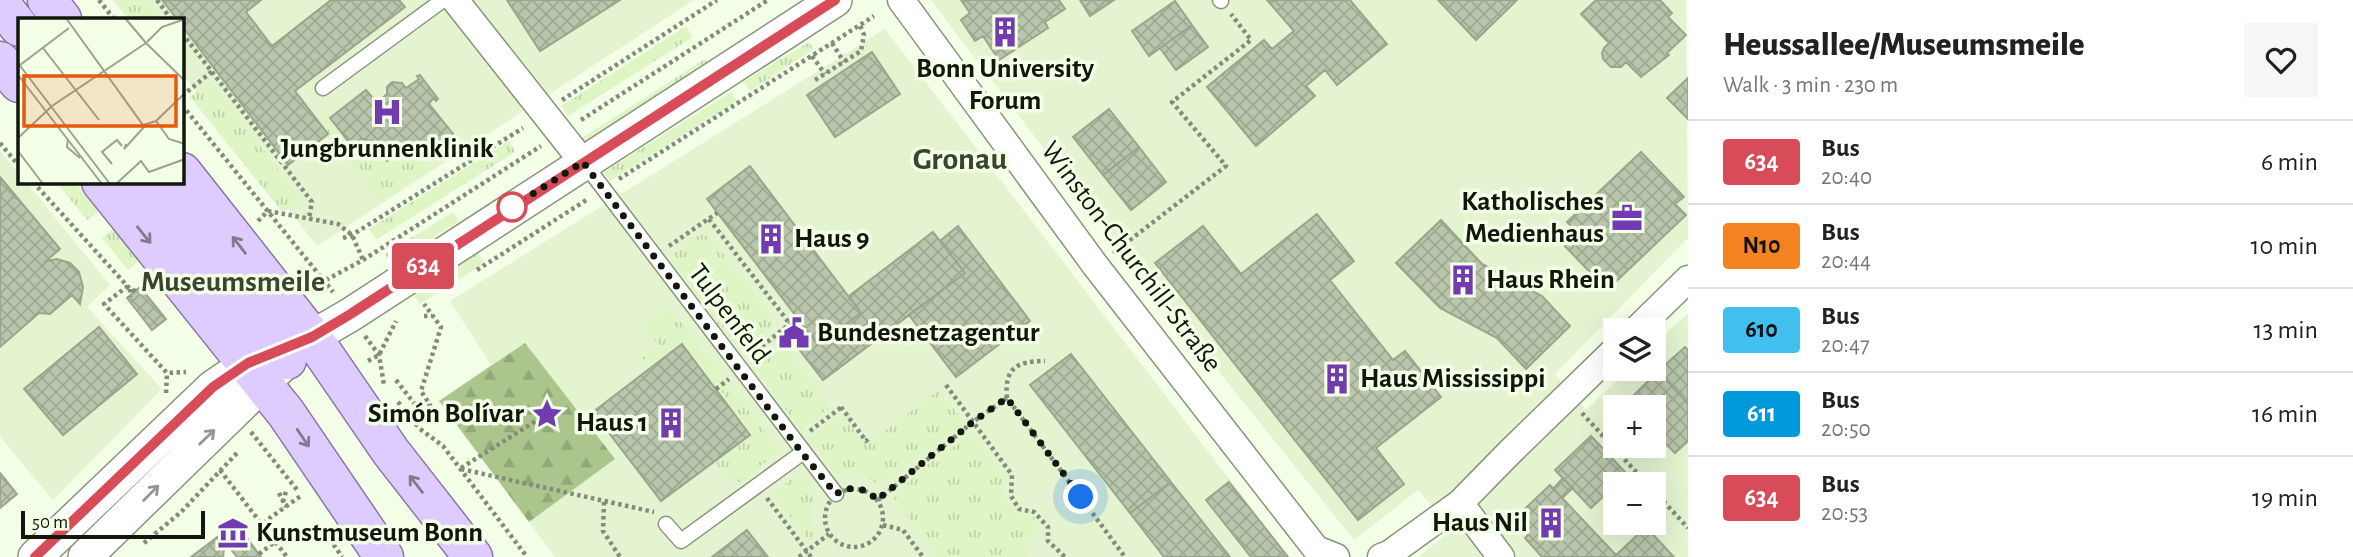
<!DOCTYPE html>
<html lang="en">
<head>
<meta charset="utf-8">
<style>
	:root { --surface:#fff; --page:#f6f6f6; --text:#222; --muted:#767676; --line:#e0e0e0 }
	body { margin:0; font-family:"Alegreya Sans",sans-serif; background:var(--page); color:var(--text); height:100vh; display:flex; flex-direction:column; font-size:26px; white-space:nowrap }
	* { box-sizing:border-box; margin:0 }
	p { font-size:23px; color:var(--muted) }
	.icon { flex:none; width:38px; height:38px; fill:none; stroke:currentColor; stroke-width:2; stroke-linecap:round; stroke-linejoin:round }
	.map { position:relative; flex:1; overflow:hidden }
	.details { display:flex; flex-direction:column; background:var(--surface); width:665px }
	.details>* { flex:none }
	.badge { padding:0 14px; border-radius:5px; font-size:24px; line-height:46px }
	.tools { position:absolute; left:1603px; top:318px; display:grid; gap:14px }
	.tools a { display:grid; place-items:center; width:63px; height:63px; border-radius:0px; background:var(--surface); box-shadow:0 7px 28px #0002; font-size:35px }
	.scale { position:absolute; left:21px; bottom:18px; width:184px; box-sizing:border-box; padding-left:7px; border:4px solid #12160c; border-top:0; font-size:19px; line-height:24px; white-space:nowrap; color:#12160c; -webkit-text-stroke:5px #f4ffe8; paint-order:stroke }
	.you { position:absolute; width:35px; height:35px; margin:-18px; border:5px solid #fff; border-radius:50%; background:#1a73e8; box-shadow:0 0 0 10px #1a73e833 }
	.map>.badge { position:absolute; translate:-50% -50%; box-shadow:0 0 0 4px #fff }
	.round { display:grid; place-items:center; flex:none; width:74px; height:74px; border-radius:0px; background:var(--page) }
	.overview { display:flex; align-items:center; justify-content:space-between; height:119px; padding:0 35px }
	h1 { font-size:33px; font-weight:800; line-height:52px }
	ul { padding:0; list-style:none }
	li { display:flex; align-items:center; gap:21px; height:84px; padding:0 35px; border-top:2px solid var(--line) }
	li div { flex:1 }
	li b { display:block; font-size:26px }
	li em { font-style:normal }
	li .badge { min-width:77px; font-weight:700; text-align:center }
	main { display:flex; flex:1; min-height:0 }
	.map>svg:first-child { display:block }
	.built { fill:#e4f4d1; fill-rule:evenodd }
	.grass { fill:url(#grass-tufts) }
	.forest { fill:url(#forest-firs) }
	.building { fill:url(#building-cross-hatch); stroke:#9aa68c; stroke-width:2 }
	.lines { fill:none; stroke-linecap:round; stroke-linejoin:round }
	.service-casing { stroke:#89947b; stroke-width:17 }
	.minor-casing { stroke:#89947b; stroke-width:29 }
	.tertiary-casing { stroke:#89947b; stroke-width:36 }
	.primary-casing { stroke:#8976a9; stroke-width:41 }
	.path { stroke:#838b7a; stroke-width:4.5; stroke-dasharray:3.5 3.5; stroke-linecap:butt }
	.service { stroke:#fff; stroke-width:14 }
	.minor { stroke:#fff; stroke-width:26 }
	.tertiary { stroke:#fff; stroke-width:33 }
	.primary { stroke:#dfccfe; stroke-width:38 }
	.oneway { stroke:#837a91 }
	.oneway2 { stroke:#949692 }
	.line-casing { stroke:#fff; stroke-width:16 }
	.line { stroke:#d84c59; stroke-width:10 }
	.walk { stroke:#12160c; stroke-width:7; stroke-dasharray:0 12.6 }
	.stop-dot { fill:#fff; stroke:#d84c59; stroke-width:3.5 }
	.labels { text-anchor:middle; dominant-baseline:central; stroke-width:7; stroke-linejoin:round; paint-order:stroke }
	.poi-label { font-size:28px; font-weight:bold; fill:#12160c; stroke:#f4ffe8; text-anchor:start }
	.street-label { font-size:28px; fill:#12160c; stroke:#f4ffe8 }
	.neighbourhood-label { font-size:30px; font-weight:bold; fill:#3b452e; stroke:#f4ffe8 }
	.quarter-label { font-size:32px; font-weight:bold; fill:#3b452e; stroke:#f4ffe8 }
	.inset-road { fill:none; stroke:#9aa290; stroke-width:2 }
	.view { fill:#e8590c; fill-opacity:0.15; stroke:#e8590c; stroke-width:3.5 }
	.inset-edge { fill:none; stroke:#12160c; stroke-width:3.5 }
</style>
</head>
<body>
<main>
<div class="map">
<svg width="1688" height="557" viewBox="0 0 1688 557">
	<defs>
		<pattern id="grass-tufts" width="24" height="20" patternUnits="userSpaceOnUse" patternTransform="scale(1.75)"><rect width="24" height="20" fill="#dff5c5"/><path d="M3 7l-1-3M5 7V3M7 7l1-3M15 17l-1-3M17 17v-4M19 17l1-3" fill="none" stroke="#bed1a8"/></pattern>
		<pattern id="forest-firs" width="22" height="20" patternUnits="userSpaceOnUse" patternTransform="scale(1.75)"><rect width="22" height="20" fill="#acc58c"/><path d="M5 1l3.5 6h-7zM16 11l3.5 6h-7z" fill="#93a878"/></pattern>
		<pattern id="building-cross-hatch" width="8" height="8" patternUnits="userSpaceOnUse" patternTransform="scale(1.75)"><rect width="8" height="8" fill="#b9c6ab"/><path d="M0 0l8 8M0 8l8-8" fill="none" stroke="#9ea992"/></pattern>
	</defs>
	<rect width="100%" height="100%" fill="#f4ffe8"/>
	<!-- built -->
	<path class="built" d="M124,0H694L317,246L182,74V19H139Z
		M931,0H1686L1688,238L1555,374L1586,410L1629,369H1654V345L1688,313V557H1418L1452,530L1418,490L1354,540L1114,241ZM1615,408H1654V446H1615ZM1615,485H1654V523H1615Z
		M885,29L1289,557H555L439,401L491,365L450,301Z
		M0,150L19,174V182H26L110,285L87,307L162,389L53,500L0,437Z"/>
	<!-- grass -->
	<path class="grass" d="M113,0H147L162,19H128Z
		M686,26L693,37L568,116L561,106Z
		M809,42L814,49L750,91L743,82Z
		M705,59L712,69L587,148L582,138Z
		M211,81L301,199L283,213L190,97Z
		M731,92L737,101L610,181L604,172Z
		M325,114L354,151L363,144L372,146L387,165L402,156L405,162L424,160L431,169L379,202L317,120Z
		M509,141L515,152L376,240L369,229Z
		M56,182H75L99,211L87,220Z
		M453,212L459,221L391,264L385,254Z
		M113,229L140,260L128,270L102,238Z
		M700,234L710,237L773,320V327L740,349L734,346L670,259L671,254Z
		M478,253L485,263L420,304L413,294Z
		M669,307L780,451L739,482L728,480L715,464L754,434L682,340L648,366L642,357L658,345L644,326Z
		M784,344L830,407L800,429L754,367Z
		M939,390L965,423L880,486L867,477L835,473L808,438L842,414L866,445Z
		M972,434L1003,474V496L1020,514L1033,517L1042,530L1026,541L1027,557H938L893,497L928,464Z
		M795,477L807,479C819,498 813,501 810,522L816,535L809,542L772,493Z"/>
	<!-- forest -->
	<path class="forest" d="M525,343L615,459L529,522L439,401Z"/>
	<!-- building -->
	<path class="building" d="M162,0H261L246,12L272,46L331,0H399L405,7L295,91L328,134L288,165L182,26V19H177Z
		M507,0H620L540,51Z
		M961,0H1059L1065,9L1045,22L1048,28L999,60L983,36L975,41L961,20L970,13Z
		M1080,0H1114L1090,16Z
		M1267,0H1350L1387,44L1337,85L1325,70L1306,86L1315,96L1256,146L1207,87L1264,40L1272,49L1294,31Z
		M1438,0H1517L1476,40Z
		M1596,0H1660L1672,13L1668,17L1686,35L1667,53L1669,55L1641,77L1626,62L1621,67H1611L1603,59L1602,53L1604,48L1609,43L1581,14Z
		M1175,1L1192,25L1149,56L1132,31Z
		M1192,25L1208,47L1176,70L1160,48Z
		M872,52L900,94L835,137L807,95Z
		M420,75L438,99L436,101L434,98L429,103L430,105L454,135L425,157L418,147L407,146L387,161L372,141L361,139L352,146L330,118L366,90L377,103L387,94V87L392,82L402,83L406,88L419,79L417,76Z
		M1688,78V119L1667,98Z
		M1109,109L1139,147L1103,175L1073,137Z
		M1139,147L1166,182L1131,210L1103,175Z
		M1641,152L1684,197L1675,204L1686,215L1607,290L1561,242L1574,229L1567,222Z
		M750,166L861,313L818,345L707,199Z
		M0,177L60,249L46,261L57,259L70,263L79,272L83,287L80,304L72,295L50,314L39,313L0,347Z
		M1317,214L1354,261L1330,280L1393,360L1405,351L1441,397L1376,448L1404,484L1358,520L1155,263L1203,226L1241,274Z
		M1441,220L1482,264L1542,296L1570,326L1526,369L1497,338L1440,308L1396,263Z
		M958,226L1030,321L956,377L909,315L965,273L940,241Z
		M933,232L965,273L823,380L791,339L805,328L818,345L861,313L849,296Z
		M140,287L166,319L152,330L127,298Z
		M99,327L137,374L63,435L24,389Z
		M682,344L750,435L661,501L593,412Z
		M1685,347L1688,350V404L1658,371Z
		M1071,354L1171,482L1130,513L1030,385Z
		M1658,371L1688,404V441L1675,453L1654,432V408H1630L1626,403Z
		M1591,436L1627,474L1591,508L1555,470Z
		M0,473L17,494L0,508Z
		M1563,478L1573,488L1562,498L1553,489Z
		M1171,482L1230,557H1164L1130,513Z
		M1229,482L1288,557H1251L1206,500Z
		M1550,485L1616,555L1646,527L1674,557H1542L1525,538L1528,535L1514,519Z
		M236,523L261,557H237L225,542L223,557H191Z
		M747,530L768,557H712Z"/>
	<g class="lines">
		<!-- service casing -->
		<g class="service-casing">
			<path id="service" d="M1220,0L1221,1
				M323,88L443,0
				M584,163L836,494
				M666,524L681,541L802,453"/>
		</g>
		<!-- minor casing -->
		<g class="minor-casing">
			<path id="minor" d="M455,0L583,162
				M901,0L1095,265L1316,549L1336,557
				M1635,331L1688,279
				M1460,503L1501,557
				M1381,557L1389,554L1460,503L1510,452L1615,350"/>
		</g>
		<!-- tertiary casing -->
		<g class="tertiary-casing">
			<path id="tertiary" d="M35,557L213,387L248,363L312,337L350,315L835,0
				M85,557L282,365"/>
		</g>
		<!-- primary casing -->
		<g class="primary-casing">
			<path id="primary" d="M47,0L62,19
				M0,3L19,27
				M0,61L19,83
				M182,172L312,337L391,452L473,557
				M101,182L286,413L384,557
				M145,182L287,360"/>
		</g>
		<!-- path -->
		<path class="path" d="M99,0L114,19
			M157,0L171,19
			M182,33L312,202L309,218
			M832,43L844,62
			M812,56L825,74
			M815,80L861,51L864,35L860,25
			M182,96L215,69
			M562,100L717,0
			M182,105L333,292
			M581,120L768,0
			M0,143L19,166
			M619,179L874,16
			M33,182L130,289L138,292
			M709,219L790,324
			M258,221L268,211L338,224L352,235L363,260
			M343,238L352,235L523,128
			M669,246L717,213
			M1113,253L1226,166L1172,102L1251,40L1231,14
			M477,270L588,199
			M326,280L363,260L541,146
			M128,286L104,304L167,373L186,372
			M130,289V297
			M424,316H432
			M365,336L379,355L384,385
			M751,355L797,318
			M368,361L379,355L396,321
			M396,380L421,412
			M946,385L1012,475L1011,496L1019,509L1034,512L1048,527V541L1065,557
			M716,389L729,379
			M166,393L167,373
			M1007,398C1004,368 1017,361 1045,361
			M398,402L420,429L443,446L527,557
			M841,407L866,441L868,439
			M1582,413L1648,485
			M411,419L430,405L421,391L441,327L424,304
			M810,431L843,406
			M251,432L298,491
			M461,468L547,414
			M461,469L654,512
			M220,470L287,557
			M825 518a29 29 0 1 1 58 0a29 29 0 1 1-58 0Z
			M1654,491L1688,528
			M279,493L286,507
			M767,498L811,557
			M878,500L974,421L1007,398L1125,557
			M283,502L286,491
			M604,502L603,531L620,557
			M263,523L302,495
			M883,525L903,530L923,557
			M322,527L342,557
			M144,543L181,512L238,452
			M259,554L276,541
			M799,557L829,534"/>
		<!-- service -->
		<use href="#service" class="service"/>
		<!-- minor -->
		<use href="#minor" class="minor"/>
		<!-- tertiary -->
		<use href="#tertiary" class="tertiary"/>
		<!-- primary -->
		<use href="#primary" class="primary"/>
	</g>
	<!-- one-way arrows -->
	<defs><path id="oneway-shaft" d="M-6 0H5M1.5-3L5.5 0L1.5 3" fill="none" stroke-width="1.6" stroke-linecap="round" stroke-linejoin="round" transform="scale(1.75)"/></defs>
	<g class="oneway">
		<use href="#oneway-shaft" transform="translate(144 235) rotate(51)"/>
		<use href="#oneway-shaft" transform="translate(239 245) rotate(-128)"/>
		<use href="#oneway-shaft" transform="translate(303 438) rotate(56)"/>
		<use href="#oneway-shaft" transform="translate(416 484) rotate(-128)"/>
	</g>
	<g class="oneway2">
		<use href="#oneway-shaft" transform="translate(207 437) rotate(-44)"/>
		<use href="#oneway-shaft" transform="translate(151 493) rotate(-45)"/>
	</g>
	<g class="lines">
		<!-- line casing -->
		<g class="line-casing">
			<path id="line" d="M35,557L213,387L248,363L312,337L349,315L835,0"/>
		</g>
		<!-- line -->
		<use href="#line" class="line"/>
		<!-- walk -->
		<path class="walk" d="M512,207L583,162L802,453L836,494C851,485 865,487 877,500L974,421L1007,398L1081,497"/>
	</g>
	<!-- icons -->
	<defs>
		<g id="building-bare" transform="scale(2.415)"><path d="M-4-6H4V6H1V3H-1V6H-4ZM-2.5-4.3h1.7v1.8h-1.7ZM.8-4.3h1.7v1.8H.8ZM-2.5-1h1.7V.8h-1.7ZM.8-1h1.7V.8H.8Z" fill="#723bb2" stroke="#f4ffe8" stroke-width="2.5" paint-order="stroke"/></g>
		<g id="hospital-bare" transform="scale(2.415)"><path d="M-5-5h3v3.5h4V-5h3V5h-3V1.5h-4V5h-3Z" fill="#723bb2" stroke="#f4ffe8" stroke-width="2.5" paint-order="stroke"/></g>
		<g id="office-bare" transform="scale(2.415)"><path d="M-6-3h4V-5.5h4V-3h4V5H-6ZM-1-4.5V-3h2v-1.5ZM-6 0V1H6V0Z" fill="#723bb2" stroke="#f4ffe8" stroke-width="2.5" paint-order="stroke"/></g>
		<g id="civic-bare" transform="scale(2.415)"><path d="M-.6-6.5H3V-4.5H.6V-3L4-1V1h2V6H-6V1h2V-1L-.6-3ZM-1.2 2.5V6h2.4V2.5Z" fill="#723bb2" stroke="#f4ffe8" stroke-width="2.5" paint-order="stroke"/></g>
		<g id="sight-bare" transform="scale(2.415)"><path d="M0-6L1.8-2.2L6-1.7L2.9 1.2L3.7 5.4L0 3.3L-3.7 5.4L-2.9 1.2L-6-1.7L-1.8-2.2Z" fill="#723bb2" stroke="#f4ffe8" stroke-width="2.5" paint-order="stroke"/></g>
		<g id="museum-bare" transform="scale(2.415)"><path d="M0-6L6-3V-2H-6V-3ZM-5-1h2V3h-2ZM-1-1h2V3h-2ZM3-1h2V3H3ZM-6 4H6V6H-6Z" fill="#723bb2" stroke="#f4ffe8" stroke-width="2.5" paint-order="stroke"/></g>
	</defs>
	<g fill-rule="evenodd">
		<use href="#building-bare" x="1005" y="32"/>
		<use href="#hospital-bare" x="387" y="112"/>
		<use href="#office-bare" x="1627" y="218"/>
		<use href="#building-bare" x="771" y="239"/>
		<use href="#building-bare" x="1463" y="280"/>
		<use href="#civic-bare" x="794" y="333"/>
		<use href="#building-bare" x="1337" y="379"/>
		<use href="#sight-bare" x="547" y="414"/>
		<use href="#building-bare" x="671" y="423"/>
		<use href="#building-bare" x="1551" y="523"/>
		<use href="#museum-bare" x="233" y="533"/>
	</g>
	<!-- markers -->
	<circle class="stop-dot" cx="512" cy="207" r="14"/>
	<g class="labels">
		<!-- poi labels -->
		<g class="poi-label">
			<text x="1005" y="69" text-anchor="middle">Bonn University<tspan x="1005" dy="32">Forum</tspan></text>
			<text x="387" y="149" text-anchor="middle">Jungbrunnenklinik</text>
			<text x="1604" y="202" text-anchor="end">Katholisches<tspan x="1604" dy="32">Medienhaus</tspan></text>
			<text x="794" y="239">Haus 9</text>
			<text x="1486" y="280">Haus Rhein</text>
			<text x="817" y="333">Bundesnetzagentur</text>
			<text x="1360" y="379">Haus Mississippi</text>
			<text x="524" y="414" text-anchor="end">Simón Bolívar</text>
			<text x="648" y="423" text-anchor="end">Haus 1</text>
			<text x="1528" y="523" text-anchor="end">Haus Nil</text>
			<text x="256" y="533">Kunstmuseum Bonn</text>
		</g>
		<!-- street labels -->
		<g class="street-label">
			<text transform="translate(1131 257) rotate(53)">Winston-Churchill-Straße</text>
			<text transform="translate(729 314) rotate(53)">Tulpenfeld</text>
		</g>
		<!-- neighbourhood labels -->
		<g class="neighbourhood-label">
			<text x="233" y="282">Museumsmeile</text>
		</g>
		<!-- quarter labels -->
		<g class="quarter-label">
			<text x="960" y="159">Gronau</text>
		</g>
	</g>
	<!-- overview -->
	<g transform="translate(18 18)">
		<rect width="166" height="166" fill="#f4ffe8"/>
		<path class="inset-road" d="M48,0L125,107L138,103L167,75M107,0L128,25M129,24L144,9L167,1M128,25L167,63M25,30L81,102M0,45L92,166M2,47L51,10M0,57L84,166M138,103L151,121L167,126M0,120L34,88L128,25M50,121L49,129L62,140M108,126L106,131L127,108M0,133L25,166M94,146L84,134L99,122L104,128M98,166L123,143L131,154L167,141"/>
		<path class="view" d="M6,58H158V108H6Z"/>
		<rect width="166" height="166" class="inset-edge"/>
	</g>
</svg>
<div class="tools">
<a><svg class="icon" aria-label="layers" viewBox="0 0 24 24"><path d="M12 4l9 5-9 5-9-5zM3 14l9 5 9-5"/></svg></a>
<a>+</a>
<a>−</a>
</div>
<div class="scale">50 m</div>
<div class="you" style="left:1081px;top:497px"></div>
<b class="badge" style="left:423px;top:266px;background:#d84c59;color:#fff">634</b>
</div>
<section class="details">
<div class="overview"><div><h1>Heussallee/Museumsmeile</h1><p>Walk · 3 min · 230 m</p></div><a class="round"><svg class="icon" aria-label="heart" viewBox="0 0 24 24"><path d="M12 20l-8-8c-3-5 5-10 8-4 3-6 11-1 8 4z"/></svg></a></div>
<ul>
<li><span class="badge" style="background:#d84c59;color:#fff">634</span><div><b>Bus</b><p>20:40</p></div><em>6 min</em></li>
<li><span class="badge" style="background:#f58220;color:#111">N10</span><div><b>Bus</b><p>20:44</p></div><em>10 min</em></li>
<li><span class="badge" style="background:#41bfef;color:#111">610</span><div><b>Bus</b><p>20:47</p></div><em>13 min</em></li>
<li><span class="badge" style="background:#0099dc;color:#fff">611</span><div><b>Bus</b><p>20:50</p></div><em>16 min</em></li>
<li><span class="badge" style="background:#d84c59;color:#fff">634</span><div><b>Bus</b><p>20:53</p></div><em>19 min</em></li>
</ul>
</section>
</main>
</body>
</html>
